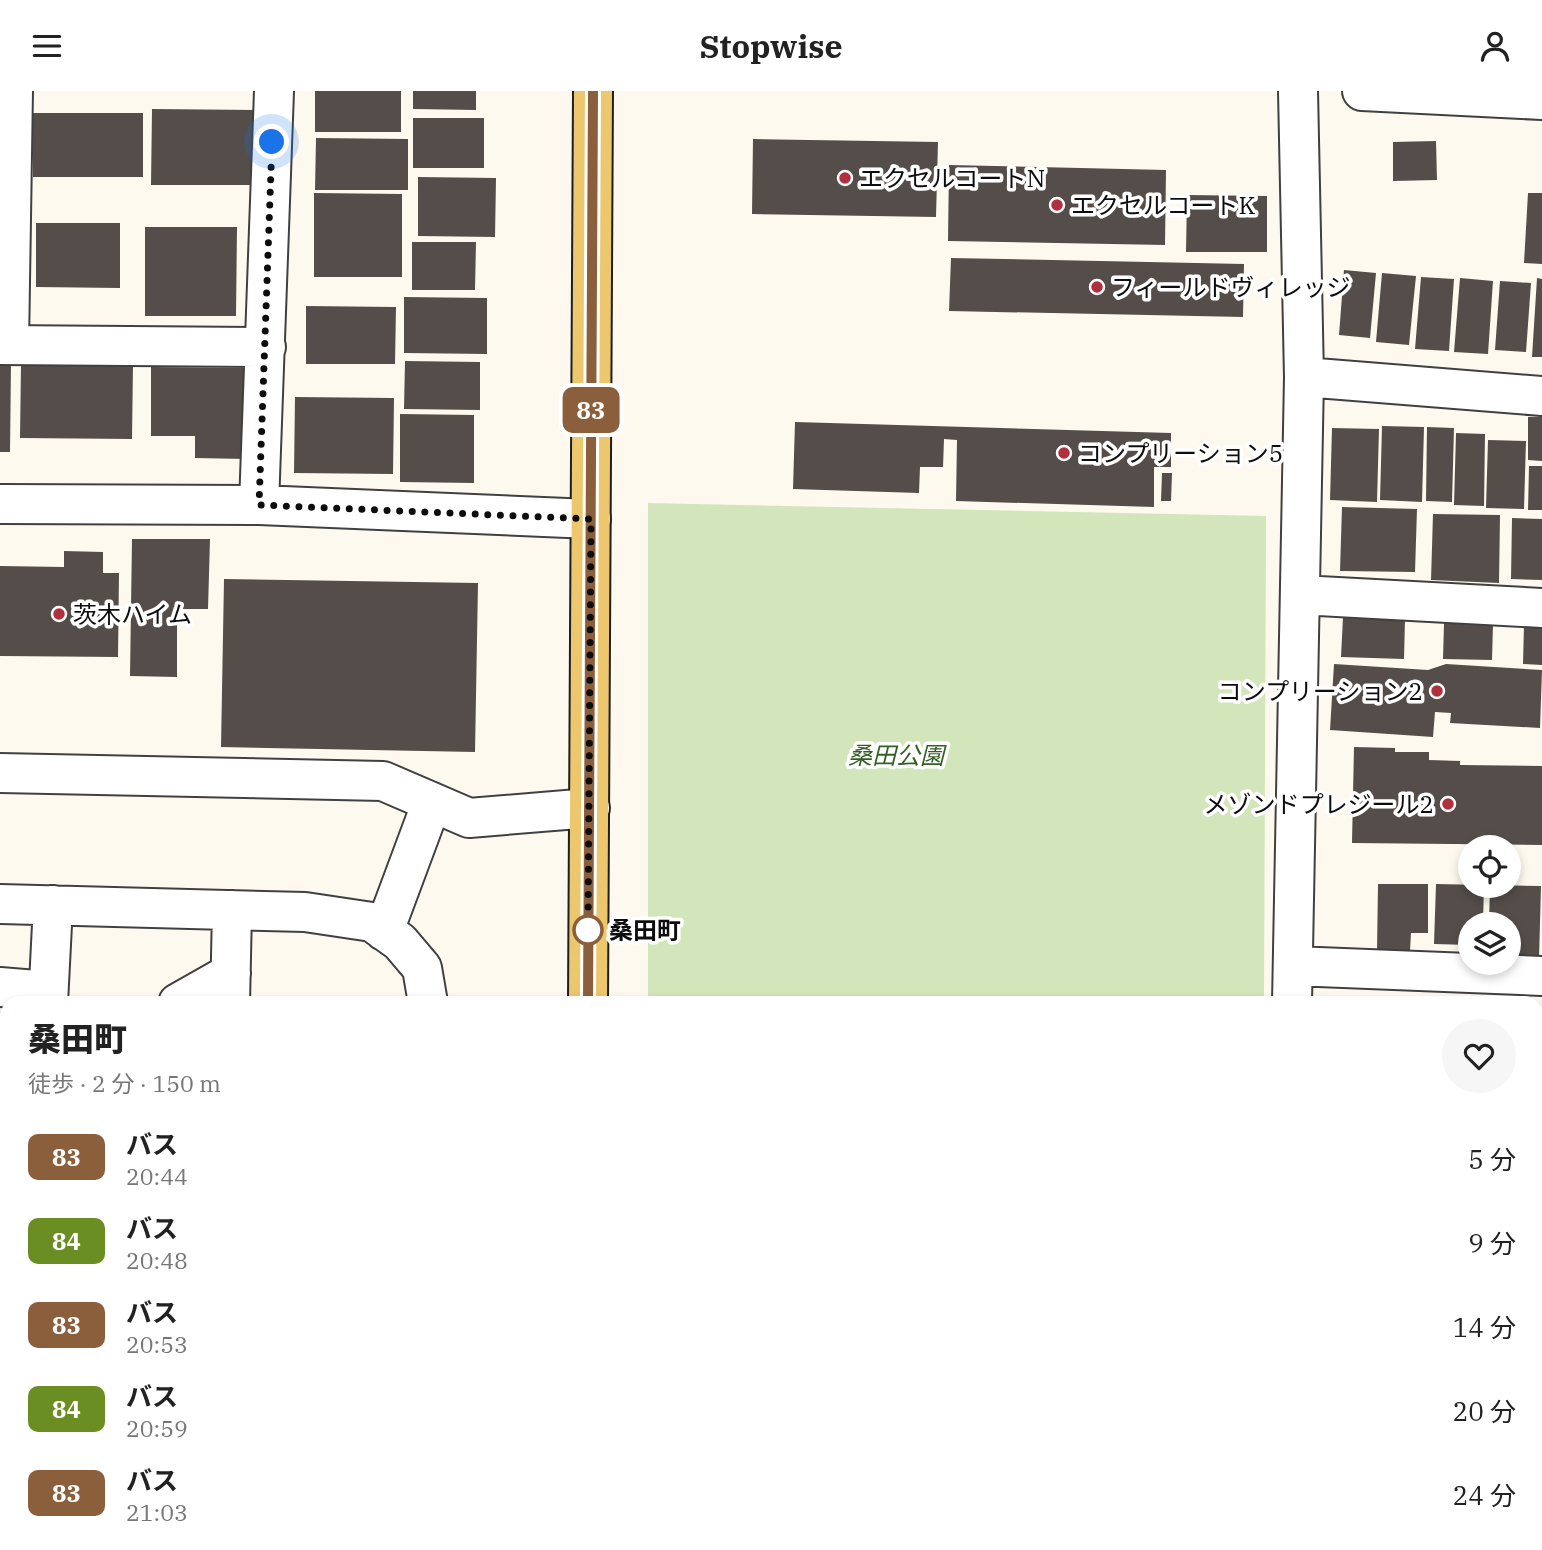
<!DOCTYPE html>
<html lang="ja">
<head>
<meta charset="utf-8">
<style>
	:root { --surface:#fff; --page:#f6f6f6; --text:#222; --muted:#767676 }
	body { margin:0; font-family:"IBM Plex Serif","Noto Sans JP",serif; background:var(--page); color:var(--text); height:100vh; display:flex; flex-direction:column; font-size:26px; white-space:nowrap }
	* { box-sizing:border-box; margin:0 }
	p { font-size:23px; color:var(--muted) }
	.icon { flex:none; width:38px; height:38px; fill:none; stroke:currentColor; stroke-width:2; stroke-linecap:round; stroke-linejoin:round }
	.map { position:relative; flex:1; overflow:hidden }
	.details { position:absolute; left:0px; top:905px; width:1544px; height:555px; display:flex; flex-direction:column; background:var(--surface); border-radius:21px 21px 0 0; box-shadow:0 4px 10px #0003 }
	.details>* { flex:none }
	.badge { padding:0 14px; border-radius:10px; font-size:24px; line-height:46px }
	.fabs { position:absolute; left:1458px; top:744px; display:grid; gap:14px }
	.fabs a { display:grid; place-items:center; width:63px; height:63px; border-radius:50%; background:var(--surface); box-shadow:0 4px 10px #0003; font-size:35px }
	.you { position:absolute; width:35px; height:35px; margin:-18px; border:5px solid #fff; border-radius:50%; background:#1a73e8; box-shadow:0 0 0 10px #1a73e833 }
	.map>.badge { position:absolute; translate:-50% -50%; box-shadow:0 0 0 4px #fff }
	.round { display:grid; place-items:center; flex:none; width:74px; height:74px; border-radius:37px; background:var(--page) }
	.overview { display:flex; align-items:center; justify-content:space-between; height:119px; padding:0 28px }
	h1 { font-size:33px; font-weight:800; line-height:52px }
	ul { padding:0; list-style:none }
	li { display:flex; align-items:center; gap:21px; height:84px; padding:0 28px }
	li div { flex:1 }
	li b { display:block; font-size:26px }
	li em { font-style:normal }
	li .badge { min-width:77px; font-weight:700; text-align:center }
	header { display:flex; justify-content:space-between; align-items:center; height:91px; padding:0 28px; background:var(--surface); font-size:32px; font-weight:800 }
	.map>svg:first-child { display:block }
	.green { fill:#d3e5ba }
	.building { fill:#544d4a }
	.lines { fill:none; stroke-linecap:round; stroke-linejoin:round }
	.minor-casing { stroke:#404040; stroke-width:42 }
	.major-casing { stroke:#1e1e1e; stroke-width:42 }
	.minor { stroke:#fff; stroke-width:38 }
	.major { stroke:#edc76e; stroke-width:38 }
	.line-casing { stroke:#fff; stroke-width:16 }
	.line { stroke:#8b5e3c; stroke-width:10 }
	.walk { stroke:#0d0d0d; stroke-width:7; stroke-dasharray:0 12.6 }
	.poi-dot { fill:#b1303e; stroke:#fff; stroke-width:2.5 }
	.stop-dot { fill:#fff; stroke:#8b5e3c; stroke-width:3.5 }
	.labels { text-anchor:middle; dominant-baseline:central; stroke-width:7; stroke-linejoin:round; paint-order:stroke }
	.poi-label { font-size:24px; fill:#0d0d0d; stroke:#fff; text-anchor:start }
	.park-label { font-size:24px; font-style:italic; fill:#335f23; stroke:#fff }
	.stop-label { font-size:24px; font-weight:bold; fill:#0d0d0d; stroke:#fff; text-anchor:start }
</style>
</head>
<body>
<header><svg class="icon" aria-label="menu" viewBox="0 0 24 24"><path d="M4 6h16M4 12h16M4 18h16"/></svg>Stopwise<svg class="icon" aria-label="person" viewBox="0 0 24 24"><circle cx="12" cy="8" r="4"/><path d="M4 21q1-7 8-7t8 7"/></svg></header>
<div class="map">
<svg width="1542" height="1459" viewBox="0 0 1542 1459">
	<rect width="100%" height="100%" fill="#fef9ee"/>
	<!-- green -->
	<path class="green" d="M648,412L1266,425L1264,912H648Z"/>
	<!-- building -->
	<path class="building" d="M315,0H401V41H315Z
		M413,0H476V19L413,18Z
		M152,18L259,19L258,94H151Z
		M33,22H143V86H33Z
		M413,27H484V77H413Z
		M316,47L408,48V99H315Z
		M753,48L938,51L936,126L752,123Z
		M1436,50L1437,89L1393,90V51Z
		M949,74L1166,79L1165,154L948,150Z
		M418,86L496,87L495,146L418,145Z
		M314,102L402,103V186H314Z
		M1528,102H1542V173L1524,172Z
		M1187,104L1267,105V161H1186Z
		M36,132H120V197L36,196Z
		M145,136H237L236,225H145Z
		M412,151H476L475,199H412Z
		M951,167L1244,173L1243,226L949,220Z
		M1344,179L1376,182L1370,247L1339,244Z
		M1382,182L1416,185L1409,254L1376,251Z
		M1421,186L1454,188L1449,260L1415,258Z
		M1460,187L1493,190L1488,263L1454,261Z
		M1537,187L1542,188V266H1532Z
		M1500,190L1531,192L1526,261L1495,259Z
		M404,206L487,207V263L404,262Z
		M306,215L396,216L395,273H306Z
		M405,270L480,271V319L404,318Z
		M0,271H11L10,361H0Z
		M21,273L133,274L132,348L20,347Z
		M151,276L247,277L246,368L195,367V345H151Z
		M295,306L394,307L393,383L294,382Z
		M400,323L474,324V392L400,391Z
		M1528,326H1542V370L1528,369Z
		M795,331L1171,342V376H1154V416L956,410L957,349L944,348L943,376H920L919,402L793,398Z
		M1382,335L1424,336L1422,411L1380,409Z
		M1427,336L1454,337L1452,411L1426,410Z
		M1332,337L1379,338L1377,411L1330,409Z
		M1456,342L1485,343L1484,415L1454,414Z
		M1488,349L1526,350L1524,418L1486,417Z
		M1529,375H1542V419H1528Z
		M1162,382H1172L1171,410H1161Z
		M1342,416L1417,418L1415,481L1340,480Z
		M1433,423L1500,424L1499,492L1431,489Z
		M1512,427L1542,428V489L1511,488Z
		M132,448H210L208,518H177V586L130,585Z
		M64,460L103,461V482H119L118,566L0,565V475L64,476Z
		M224,488L478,492L475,661L221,656Z
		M1343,526L1405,528L1404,568L1341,566Z
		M1444,532L1493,533L1492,569L1443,568Z
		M1524,533L1542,534V574L1523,573Z
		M1334,573L1428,579L1446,573L1542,579L1540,637L1450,632L1451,622L1435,621L1433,646L1330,639Z
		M1354,656L1395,657V661H1429V669L1460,670V674L1542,675V754L1352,752Z
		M1378,793H1428V842H1411L1410,860H1377Z
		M1436,793L1484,794L1483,833H1470V854L1434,853Z
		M1490,794L1541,795L1539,868L1508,867V833H1489Z
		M1536,917L1542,918V996H1536Z
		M1536,1034H1542V1111H1536Z
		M1536,1258L1542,1259V1337H1536Z
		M1536,1447H1541V1459H1482V1452H1536Z
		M671,1452H746V1459H671Z
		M921,1452H1112V1459H921Z
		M1226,1452H1309L1308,1459H1226Z
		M1362,1452H1410V1459H1362Z
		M1416,1452H1458V1459H1416Z"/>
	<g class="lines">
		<!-- minor casing -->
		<g class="minor-casing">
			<path id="minor" d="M1362,0L1542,9
				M0,254L266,256
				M9,254L13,0
				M1304,286L1542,305
				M0,413L259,414L591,428
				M259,414L274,0
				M1300,504L1542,517
				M0,682L383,690L469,727L590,717
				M0,813L305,821L372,831L400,851L422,877L428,912
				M384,840L432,711
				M1293,875L1542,885
				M0,896L48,900
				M48,912L53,814
				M178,912L231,882
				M230,912L232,819
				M1292,912L1304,286L1298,0
				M1536,1142H1542
				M0,1425H7
				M162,1452L163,1459
				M35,1459V1452
				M418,1459V1452
				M1328,1459V1452"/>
		</g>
		<!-- major casing -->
		<g class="major-casing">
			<path id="major" d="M588,912L593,0
				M587,1459V1452"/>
		</g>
		<!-- minor -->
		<use href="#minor" class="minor"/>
		<!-- major -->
		<use href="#major" class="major"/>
	</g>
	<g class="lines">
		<!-- line casing -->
		<g class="line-casing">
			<path id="line" d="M588,912L593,0"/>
		</g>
		<!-- line -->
		<use href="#line" class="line"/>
		<!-- walk -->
		<path class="walk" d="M272,51L259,414L591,428L588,839"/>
	</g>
	<!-- markers -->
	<g class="poi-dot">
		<circle cx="845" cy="87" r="7"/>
		<circle cx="1057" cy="114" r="7"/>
		<circle cx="1097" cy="196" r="7"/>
		<circle cx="1064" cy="362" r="7"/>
		<circle cx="59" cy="523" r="7"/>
		<circle cx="1437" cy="600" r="7"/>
		<circle cx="1448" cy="713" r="7"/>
	</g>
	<circle class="stop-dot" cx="588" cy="839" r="14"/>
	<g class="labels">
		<!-- poi labels -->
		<g class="poi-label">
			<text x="859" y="87">エクセルコートN</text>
			<text x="1071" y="114">エクセルコートK</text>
			<text x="1111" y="196">フィールドヴィレッジ</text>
			<text x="1078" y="362">コンプリーション5</text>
			<text x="73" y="523">茨木ハイム</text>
			<text x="1423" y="600" text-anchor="end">コンプリーション2</text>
			<text x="1434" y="713" text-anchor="end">メゾンドプレジール2</text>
		</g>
		<!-- park labels -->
		<g class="park-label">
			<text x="896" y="664">桑田公園</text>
		</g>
		<!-- stop labels -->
		<g class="stop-label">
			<text x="609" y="839">桑田町</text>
		</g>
	</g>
</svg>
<div class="fabs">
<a><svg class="icon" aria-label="locate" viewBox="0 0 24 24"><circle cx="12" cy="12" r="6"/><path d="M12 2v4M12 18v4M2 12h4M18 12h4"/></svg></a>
<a><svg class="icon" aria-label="layers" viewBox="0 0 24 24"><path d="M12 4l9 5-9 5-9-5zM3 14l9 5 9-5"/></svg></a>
</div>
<div class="you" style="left:272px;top:51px"></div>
<b class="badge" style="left:591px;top:319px;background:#8b5e3c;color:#fff">83</b>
<section class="details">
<div class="overview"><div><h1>桑田町</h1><p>徒歩 · 2 分 · 150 m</p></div><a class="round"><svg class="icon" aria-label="heart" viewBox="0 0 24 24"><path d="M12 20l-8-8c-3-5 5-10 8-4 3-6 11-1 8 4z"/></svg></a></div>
<ul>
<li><span class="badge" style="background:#8b5e3c;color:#fff">83</span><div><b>バス</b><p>20:44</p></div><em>5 分</em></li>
<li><span class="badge" style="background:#6b8e23;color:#fff">84</span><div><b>バス</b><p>20:48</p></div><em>9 分</em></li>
<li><span class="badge" style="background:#8b5e3c;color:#fff">83</span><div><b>バス</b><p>20:53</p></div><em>14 分</em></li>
<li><span class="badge" style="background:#6b8e23;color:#fff">84</span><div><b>バス</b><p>20:59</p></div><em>20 分</em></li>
<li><span class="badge" style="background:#8b5e3c;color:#fff">83</span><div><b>バス</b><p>21:03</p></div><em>24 分</em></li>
</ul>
</section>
</div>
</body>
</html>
